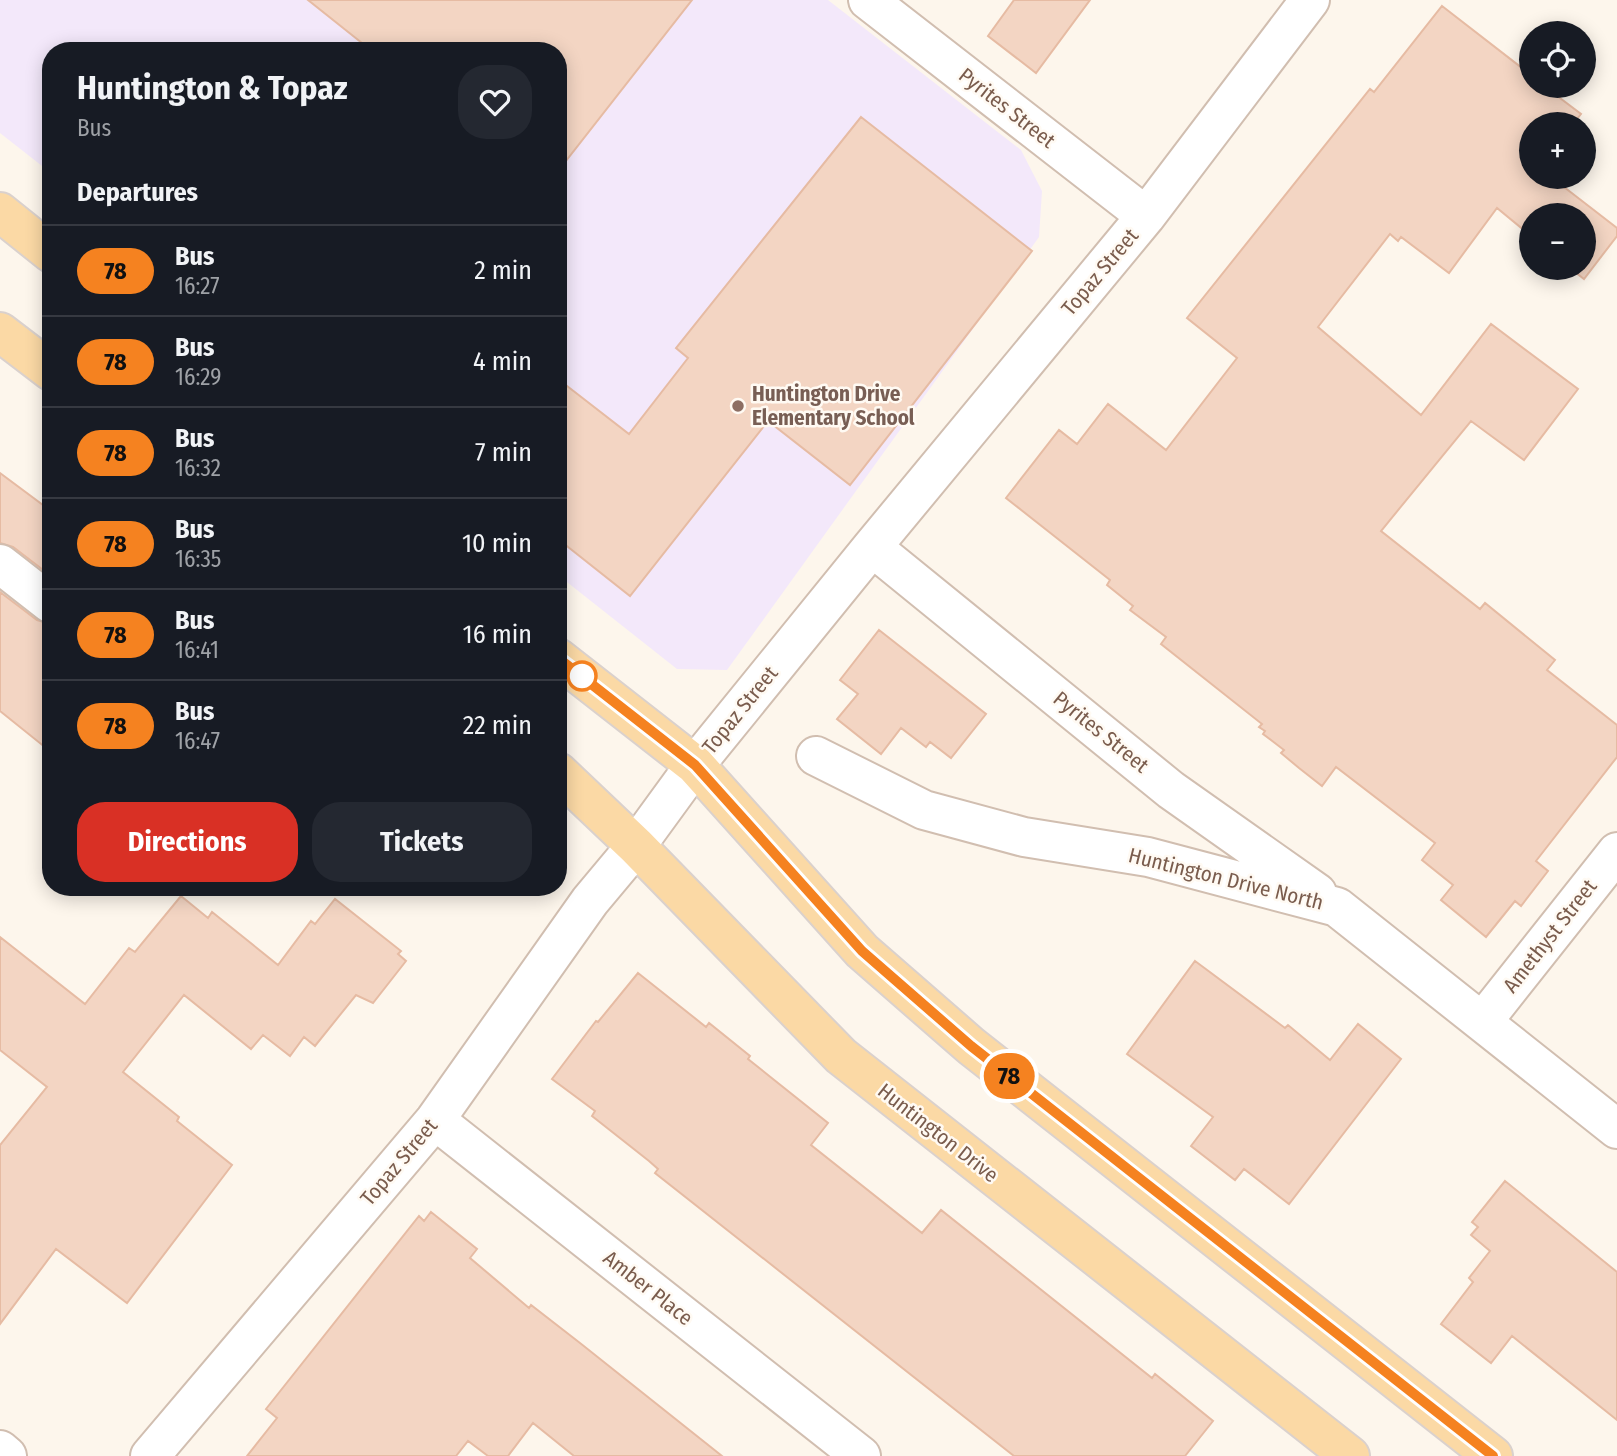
<!DOCTYPE html>
<html lang="en">
<head>
<meta charset="utf-8">
<style>
	:root { --surface:#171b24; --page:#242831; --text:#f1f3f6; --muted:#9ea1a6; --line:#363941; --accent:#d93025 }
	body { margin:0; font-family:"Fira Sans Condensed",sans-serif; background:var(--page); color:var(--text); height:100vh; display:flex; flex-direction:column; font-size:26px; white-space:nowrap }
	* { box-sizing:border-box; margin:0 }
	p { font-size:23px; color:var(--muted) }
	.icon { flex:none; width:38px; height:38px; fill:none; stroke:currentColor; stroke-width:2; stroke-linecap:round; stroke-linejoin:round }
	.map { position:relative; flex:1; overflow:hidden }
	.sheet { position:absolute; left:42px; top:42px; width:525px; height:854px; display:flex; flex-direction:column; background:var(--surface); border-radius:28px; box-shadow:0 4px 18px #0003 }
	.sheet>* { flex:none }
	.badge { padding:0 14px; border-radius:23px; font-size:24px; line-height:46px }
	.controls { position:absolute; left:1519px; top:21px; display:grid; gap:14px }
	.controls a { display:grid; place-items:center; width:77px; height:77px; border-radius:50%; background:var(--surface); box-shadow:0 4px 18px #0003; font-size:35px }
	.map>.badge { position:absolute; translate:-50% -50%; box-shadow:0 0 0 4px #fff }
	h2 { padding:0 35px; font-size:26px; line-height:63px }
	.round { display:grid; place-items:center; flex:none; width:74px; height:74px; border-radius:28px; background:var(--page) }
	.headline { display:flex; align-items:center; justify-content:space-between; height:119px; padding:0 35px }
	h1 { font-size:33px; font-weight:700; line-height:52px }
	.button { display:flex; gap:14px; margin-top:auto; padding:14px 35px }
	.button a { flex:1; height:80px; border-radius:28px; background:var(--accent); color:#fff; font-size:28px; font-weight:700; line-height:80px; text-align:center }
	.button a+a { background:var(--page); color:var(--text) }
	ul { padding:0; list-style:none }
	li { display:flex; align-items:center; gap:21px; height:91px; padding:0 35px; border-top:2px solid var(--line) }
	li div { flex:1 }
	li b { display:block; font-size:26px }
	li em { font-style:normal }
	li .badge { min-width:77px; font-weight:700; text-align:center }
	.map>svg:first-child { display:block }
	.education { fill:#f3e8fa }
	.building { fill:#f3d5c3; stroke:#e6bba3; stroke-width:2 }
	.lines { fill:none; stroke-linecap:round; stroke-linejoin:round }
	.minor-casing { stroke:#d1beb0; stroke-width:42 }
	.major-casing { stroke:#dad1cd; stroke-width:42 }
	.minor { stroke:#fff; stroke-width:38 }
	.major { stroke:#fbd9a5; stroke-width:38 }
	.line-casing { stroke:#fff; stroke-width:16 }
	.line { stroke:#f58220; stroke-width:10 }
	.education-dot { fill:#8d6e63; stroke:#fffaf3; stroke-width:2.5 }
	.stop-dot { fill:#fff; stroke:#f58220; stroke-width:3.5 }
	.labels { text-anchor:middle; dominant-baseline:central; stroke-width:5; stroke-linejoin:round; paint-order:stroke }
	.street-label { font-size:21px; fill:#7a5c4d; stroke:#fffaf3 }
	.education-label { font-size:21px; font-weight:bold; fill:#785e54; stroke:#fffaf3; text-anchor:start }
</style>
</head>
<body>
<div class="map">
<svg width="1617" height="1456" viewBox="0 0 1617 1456">
	<rect width="100%" height="100%" fill="#fdf6ec"/>
	<!-- education -->
	<path class="education" d="M0,0H828L1021,150L1042,191L1039,237L727,670L677,669L558,575V51H51V173L0,133Z"/>
	<!-- building -->
	<path class="building" d="M308,0H692L558,171V51H372Z
		M1014,0H1090L1036,73L988,36Z
		M1442,6L1531,75V86H1544L1581,114L1573,124H1531V177H1551L1617,228V236L1584,279L1570,268H1584V215H1531V236L1497,208L1449,273L1401,237L1398,241L1390,234L1318,327L1421,415L1491,324L1578,389L1524,460L1471,421L1381,531L1480,609L1485,603L1555,660L1547,670L1617,725V757L1536,861L1548,871L1521,906L1515,901L1486,937L1441,900L1453,885L1422,860L1435,843L1336,767L1322,786L1299,768L1281,753L1284,750L1263,734L1265,731L1259,727L1262,724L1161,644L1166,637L1130,610L1133,606L1107,585L1110,580L1006,498L1059,430L1077,444L1108,404L1166,450L1237,358L1187,318L1370,89L1374,92Z
		M861,117L1032,251L850,485L768,421L630,596L558,539V379L629,434L688,358L676,348Z
		M0,473L51,511V576L13,547L0,543Z
		M0,592L37,620L51,624V752L0,711Z
		M879,630L986,714L951,758L930,742L926,747L901,728L881,754L837,719L858,694L840,680Z
		M181,896L208,918L212,912L278,965L311,921L315,924L335,899L401,951L398,954L406,961L373,1003L356,995L315,1046L304,1037L290,1056L263,1035L251,1049L184,995L123,1072L179,1117L177,1121L232,1165L127,1303L56,1249L0,1324V1145L47,1087L0,1050V937L85,1004L129,948L135,952Z
		M1195,961L1285,1028L1288,1025L1330,1060L1358,1024L1401,1059L1289,1204L1244,1169L1235,1180L1191,1146L1213,1117L1127,1054Z
		M638,973L706,1027L709,1023L750,1056L748,1059L828,1123L811,1145L922,1233L941,1210L1152,1378L1155,1374L1213,1421L1185,1456H1014L655,1173L658,1169L649,1161L592,1116L595,1111L552,1079L596,1021L598,1022Z
		M1505,1181L1617,1272V1420L1512,1336L1491,1363L1441,1324L1473,1282L1469,1278L1490,1251L1471,1235L1478,1227L1472,1222Z
		M431,1212L477,1249L470,1258L529,1308L531,1305L580,1343L722,1456H574L533,1423L508,1456H488L468,1441L456,1456H247L277,1418L266,1409L419,1216L424,1221Z"/>
	<g class="lines">
		<!-- minor casing -->
		<g class="minor-casing">
			<path id="minor" d="M868,0L1146,216
				M872,547L1171,790L1317,893
				M0,564L50,603
				M816,756L924,810L1024,837L1148,857L1337,907L1617,1129
				M1483,1021L1617,852
				M435,1120L861,1456
				M0,1450L7,1456
				M150,1456L435,1120L590,901L636,846L695,765L872,547L1146,216L1310,0"/>
		</g>
		<!-- major casing -->
		<g class="major-casing">
			<path id="major" d="M0,212L51,253
				M0,332L51,371
				M558,658L695,765L862,951L971,1046L1493,1456
				M558,772L636,846L841,1056L1350,1456"/>
		</g>
		<!-- minor -->
		<use href="#minor" class="minor"/>
		<!-- major -->
		<use href="#major" class="major"/>
	</g>
	<g class="lines">
		<!-- line casing -->
		<g class="line-casing">
			<path id="line" d="M558,658L695,765L862,951L971,1046L1493,1456"/>
		</g>
		<!-- line -->
		<use href="#line" class="line"/>
	</g>
	<!-- markers -->
	<circle class="education-dot" cx="738" cy="406" r="7"/>
	<circle class="stop-dot" cx="582" cy="676" r="14"/>
	<g class="labels">
		<!-- street labels -->
		<g class="street-label">
			<text transform="translate(1007 108) rotate(38)">Pyrites Street</text>
			<text transform="translate(1100 272) rotate(-50)">Topaz Street</text>
			<text transform="translate(740 710) rotate(-51)">Topaz Street</text>
			<text transform="translate(1101 732) rotate(39)">Pyrites Street</text>
			<text transform="translate(1226 879) rotate(14)">Huntington Drive North</text>
			<text transform="translate(1550 936) rotate(-52)">Amethyst Street</text>
			<text transform="translate(938 1133) rotate(38)">Huntington Drive</text>
			<text transform="translate(399 1162) rotate(-50)">Topaz Street</text>
			<text transform="translate(648 1288) rotate(38)">Amber Place</text>
		</g>
		<!-- education labels -->
		<g class="education-label">
			<text x="752" y="394">Huntington Drive<tspan x="752" dy="24">Elementary School</tspan></text>
		</g>
	</g>
</svg>
<div class="controls">
<a><svg class="icon" aria-label="locate" viewBox="0 0 24 24"><circle cx="12" cy="12" r="6"/><path d="M12 2v4M12 18v4M2 12h4M18 12h4"/></svg></a>
<a>+</a>
<a>−</a>
</div>
<b class="badge" style="left:1009px;top:1076px;background:#f58220;color:#111">78</b>
<section class="sheet">
<div class="headline"><div><h1>Huntington &amp; Topaz</h1><p>Bus</p></div><a class="round"><svg class="icon" aria-label="heart" viewBox="0 0 24 24"><path d="M12 20l-8-8c-3-5 5-10 8-4 3-6 11-1 8 4z"/></svg></a></div>
<h2>Departures</h2>
<ul>
<li><span class="badge" style="background:#f58220;color:#111">78</span><div><b>Bus</b><p>16:27</p></div><em>2 min</em></li>
<li><span class="badge" style="background:#f58220;color:#111">78</span><div><b>Bus</b><p>16:29</p></div><em>4 min</em></li>
<li><span class="badge" style="background:#f58220;color:#111">78</span><div><b>Bus</b><p>16:32</p></div><em>7 min</em></li>
<li><span class="badge" style="background:#f58220;color:#111">78</span><div><b>Bus</b><p>16:35</p></div><em>10 min</em></li>
<li><span class="badge" style="background:#f58220;color:#111">78</span><div><b>Bus</b><p>16:41</p></div><em>16 min</em></li>
<li><span class="badge" style="background:#f58220;color:#111">78</span><div><b>Bus</b><p>16:47</p></div><em>22 min</em></li>
</ul>
<div class="button"><a>Directions</a><a>Tickets</a></div>
</section>
</div>
</body>
</html>
